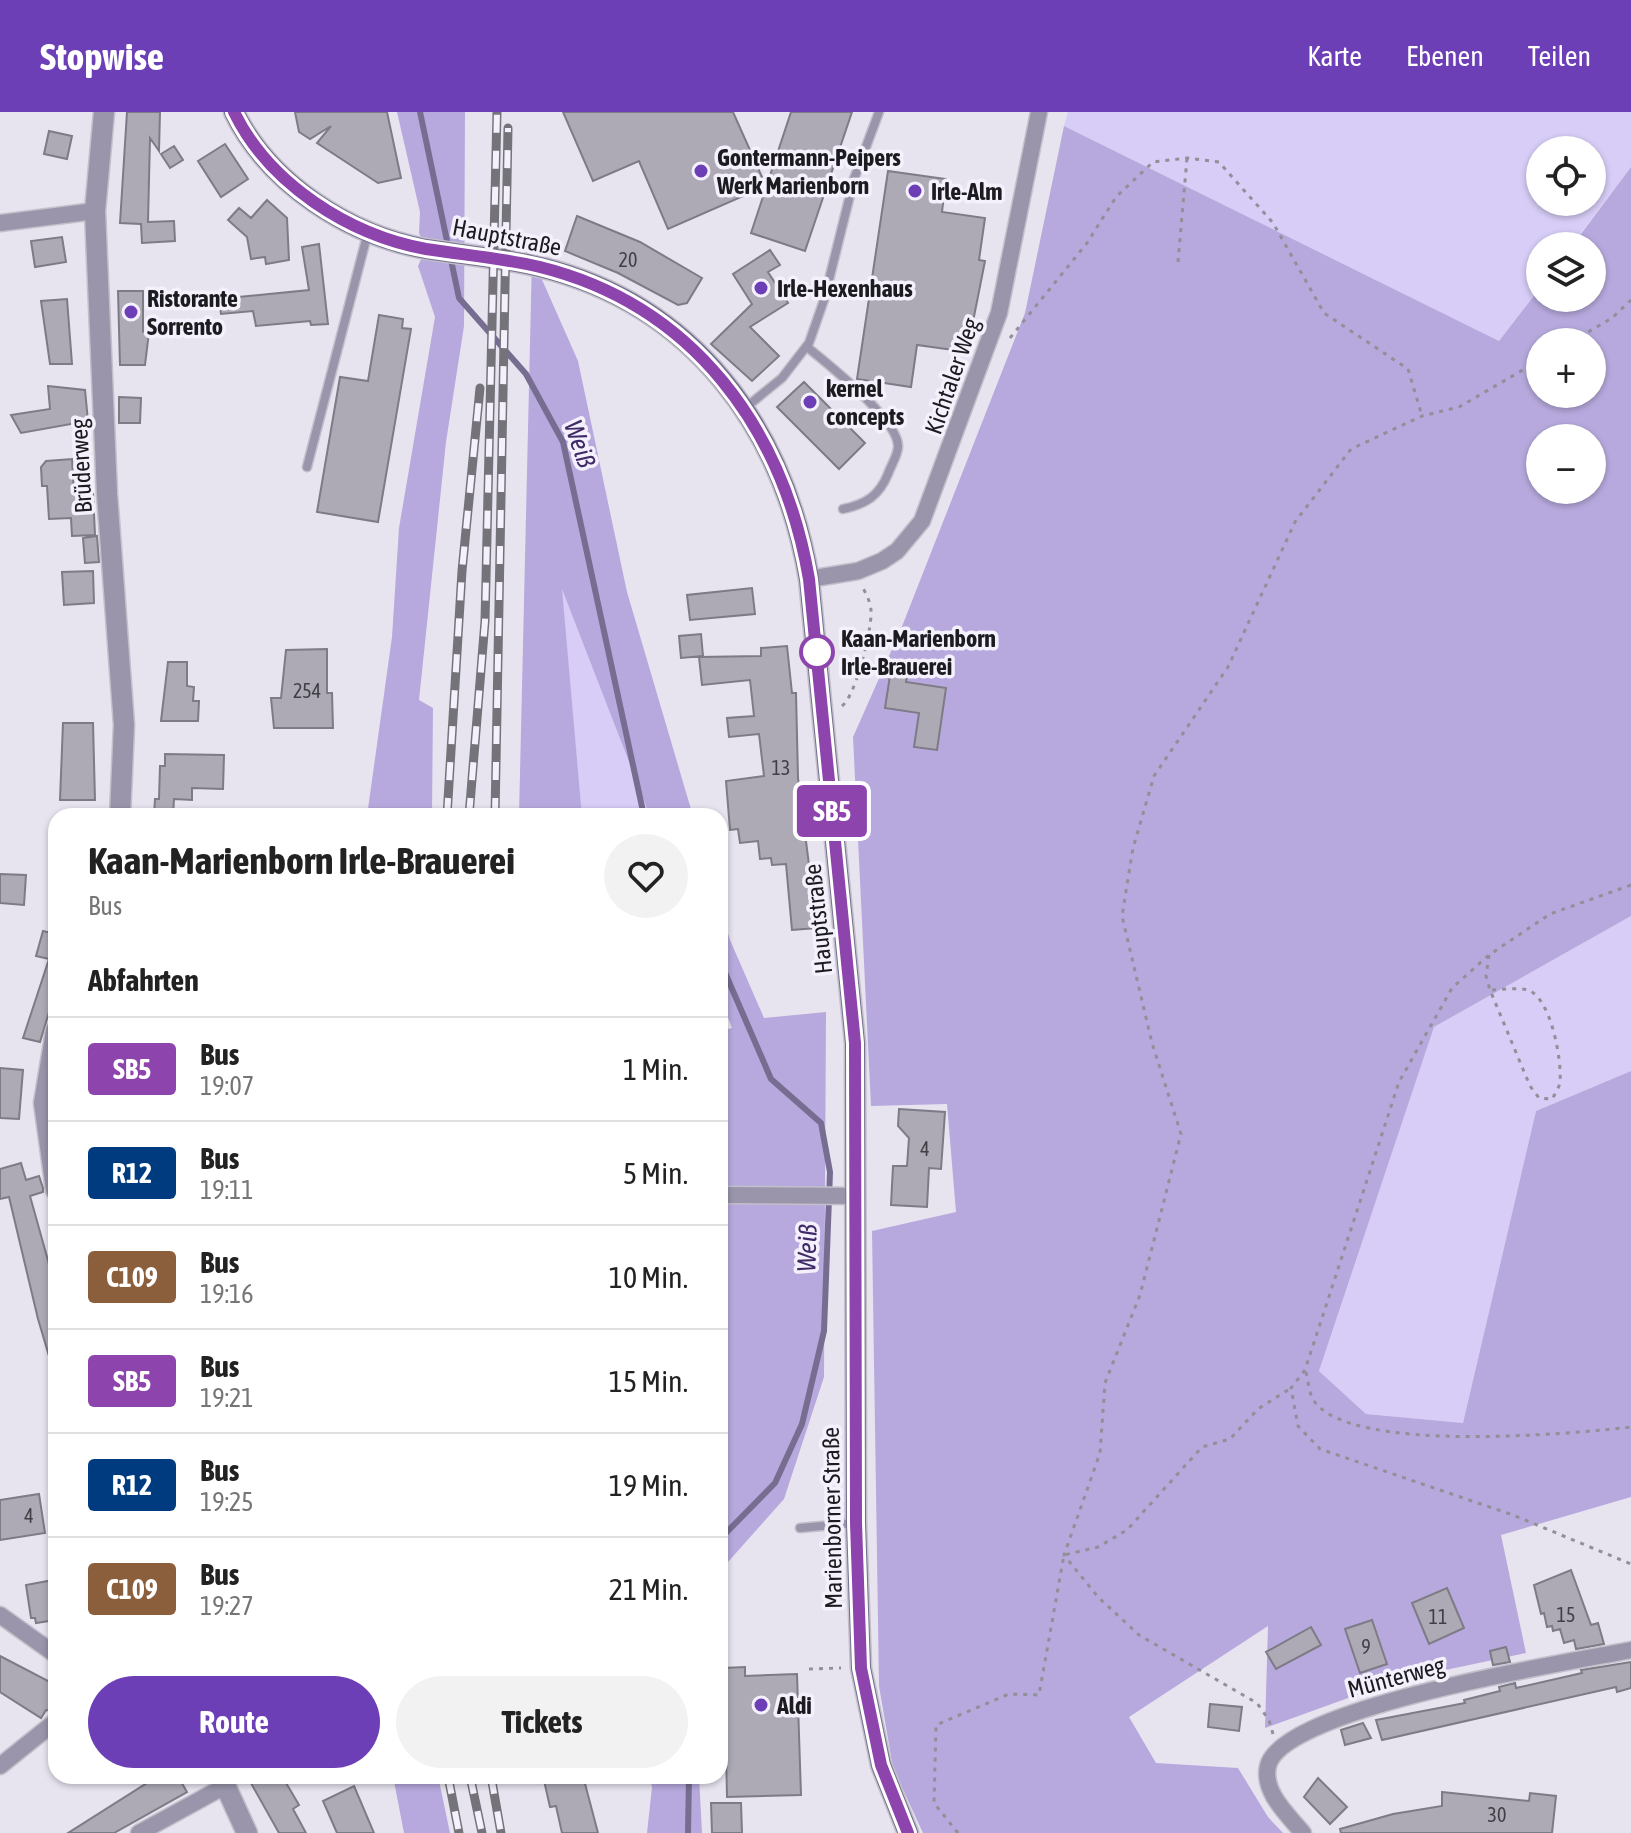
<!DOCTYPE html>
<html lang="de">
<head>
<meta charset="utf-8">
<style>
	:root { --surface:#fff; --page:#f2f2f2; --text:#222; --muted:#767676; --line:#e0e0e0; --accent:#6d3fb6 }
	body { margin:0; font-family:"Asap Condensed",sans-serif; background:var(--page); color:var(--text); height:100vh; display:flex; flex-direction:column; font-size:30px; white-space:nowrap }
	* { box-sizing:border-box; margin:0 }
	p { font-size:26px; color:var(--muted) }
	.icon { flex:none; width:44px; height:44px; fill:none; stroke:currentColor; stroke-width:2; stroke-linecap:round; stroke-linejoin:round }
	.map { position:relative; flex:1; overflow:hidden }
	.side { position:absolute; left:48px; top:696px; width:680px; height:976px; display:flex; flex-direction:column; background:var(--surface); border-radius:24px; box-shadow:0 2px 6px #0004 }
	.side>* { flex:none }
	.badge { padding:0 16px; border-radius:6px; font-size:28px; line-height:52px }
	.fabs { position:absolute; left:1526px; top:24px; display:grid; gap:16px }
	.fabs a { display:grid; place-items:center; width:80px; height:80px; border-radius:50%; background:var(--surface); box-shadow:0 2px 6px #0004; font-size:40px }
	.map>.badge { position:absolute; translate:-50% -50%; box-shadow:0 0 0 4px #fff }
	h2 { padding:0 40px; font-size:30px; line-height:72px }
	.round { display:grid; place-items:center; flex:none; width:84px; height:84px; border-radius:42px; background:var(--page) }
	.summary { display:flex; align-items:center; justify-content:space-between; height:136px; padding:0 40px }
	h1 { font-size:38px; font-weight:700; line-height:60px }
	.cta { display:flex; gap:16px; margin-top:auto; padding:16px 40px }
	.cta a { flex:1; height:92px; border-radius:48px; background:var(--accent); color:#fff; font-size:32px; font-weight:700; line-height:92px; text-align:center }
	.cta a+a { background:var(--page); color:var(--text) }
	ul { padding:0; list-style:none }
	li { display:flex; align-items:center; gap:24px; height:104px; padding:0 40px; border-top:2px solid var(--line) }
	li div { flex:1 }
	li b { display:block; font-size:30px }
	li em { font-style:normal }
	li .badge { min-width:88px; font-weight:700; text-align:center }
	header { display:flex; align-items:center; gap:48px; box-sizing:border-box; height:112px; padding:0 40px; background:var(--accent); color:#fff }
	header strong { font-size:38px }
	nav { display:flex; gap:44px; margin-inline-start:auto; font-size:28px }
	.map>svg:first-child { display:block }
	.green { fill:#d7cdf6; fill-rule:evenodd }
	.forest { fill:#b7a9dd; fill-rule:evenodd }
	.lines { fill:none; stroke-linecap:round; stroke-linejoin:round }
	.stream { stroke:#766d91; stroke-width:6 }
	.building { fill:#adaab6; stroke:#7d7b85; stroke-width:2 }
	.service-casing { stroke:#c2c0ca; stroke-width:11 }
	.minor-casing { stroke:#c2c0ca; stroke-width:19 }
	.tertiary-casing { stroke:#c2c0ca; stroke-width:23 }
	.secondary-casing { stroke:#c2c0ca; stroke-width:23 }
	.path { stroke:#918f97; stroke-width:3; stroke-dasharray:4 6; stroke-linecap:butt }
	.service { stroke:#9a95ab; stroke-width:8 }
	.minor { stroke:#9a95ab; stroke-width:16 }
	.tertiary { stroke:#9a95ab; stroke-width:20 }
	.secondary { stroke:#766e8e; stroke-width:20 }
	.rail-casing { stroke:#75737a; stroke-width:9 }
	.rail { stroke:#f4f1fd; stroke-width:6; stroke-dasharray:18; stroke-linecap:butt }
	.line-casing { stroke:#fff; stroke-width:18 }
	.line { stroke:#8e44ad; stroke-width:12 }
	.poi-dot { fill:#6d3fb6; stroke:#f4f1fd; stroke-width:3 }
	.stop-dot { fill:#fff; stroke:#8e44ad; stroke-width:4 }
	.labels { text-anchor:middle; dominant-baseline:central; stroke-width:7; stroke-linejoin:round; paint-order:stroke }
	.number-label { font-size:20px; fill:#403f45 }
	.poi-label { font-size:24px; font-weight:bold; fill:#1c1b1f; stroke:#f4f1fd; text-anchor:start }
	.street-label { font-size:24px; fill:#1c1b1f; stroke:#f4f1fd }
	.stop-label { font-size:24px; font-weight:bold; fill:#1c1b1f; stroke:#f4f1fd; text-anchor:start }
	.water-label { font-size:26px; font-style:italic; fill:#3f2a67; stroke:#f4f1fd }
</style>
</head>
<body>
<header>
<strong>Stopwise</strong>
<nav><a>Karte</a><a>Ebenen</a><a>Teilen</a></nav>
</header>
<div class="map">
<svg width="1631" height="1721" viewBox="0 0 1631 1721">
	<rect width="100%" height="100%" fill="#e7e4f0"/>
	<!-- green -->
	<path class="green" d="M1068,0H1631V55L1571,134H1540V176L1499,229L1064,14ZM1540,38H1592V90H1540Z
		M561,474L650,704H582Z
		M1631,804V959L1536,999L1463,1311L1366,1302L1319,1259L1434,915Z"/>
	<!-- forest -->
	<path class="forest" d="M397,0H465L464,214L446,330L419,588L433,596L432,704H367L392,525L399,416L435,205L418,154L426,136L419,121L420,100Z
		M1064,14L1499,229L1540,176V186H1592V134H1572L1631,55V804L1434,915L1319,1259L1366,1302L1463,1311L1536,999L1631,959V1385L1501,1423L1526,1541L1398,1568L1265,1616L1268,1514L1129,1605L1156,1651L1238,1656L1268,1705L1283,1721H923L893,1656L879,1574L872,1119L956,1100L947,992L871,994L853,625L901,517L1025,201ZM1540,230H1592V282H1540ZM1540,326H1592V378H1540Z
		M532,145L578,249L627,480L693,704H650L562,477L582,704H519Z
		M720,795L730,828L764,906L826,900L824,1265L784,1387L720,1459V919L732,916L720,884Z
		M393,1664H438L450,1721H404Z
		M649,1664H699L702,1721H647L652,1675Z"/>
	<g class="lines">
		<!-- stream -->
		<path class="stream" d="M420,0L459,186L526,262L563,330L644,704
			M720,849L771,967L821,1011L830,1060L824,1219L802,1312L775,1371L720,1427
			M688,1721L689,1664"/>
	</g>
	<!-- building -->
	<path class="building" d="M127,0H160L159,39L150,26L148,110L174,109L175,129L142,131L141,112L120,111Z
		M295,0H387L401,66L378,71L317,31L331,14L310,27L299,20Z
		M563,0H733L766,74L668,117L639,49L593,69Z
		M791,0H852L805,139L751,121Z
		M49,19L72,24L67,47L44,42Z
		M225,32L248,67L221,85L198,49Z
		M174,34L183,48L170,56L161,42Z
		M888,59L946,67L942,100L985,106L979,148L985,149L967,240L917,233L911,275L857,267Z
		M267,88L287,106L289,148L266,152L265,145L251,147L247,125L228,108L239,96L251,106Z
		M577,104L640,130L702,166L687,191L678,193L618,161L565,139Z
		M62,125L66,150L35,155L31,129Z
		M319,132L328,212L311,213L310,209L256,214L253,199L221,202L219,187L309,178L302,135Z
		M770,138L780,153L768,160L788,191L750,215L779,244L752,269L711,232L752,192L733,162Z
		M118,179H143V220H149L145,253H120Z
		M67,187L72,252H50L41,189Z
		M379,203L403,207L402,216L411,217L378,410L317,400L340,265L368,269Z
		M804,270L865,331L839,357L777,295Z
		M48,274L85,278L88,309L21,321L11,303L50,297Z
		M119,285L141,286L140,311H119Z
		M72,347L74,382L93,381L95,423L72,424L71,406L49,407L47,374H42L41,355L46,349Z
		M97,424L99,450L85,451L83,426Z
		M93,459L94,491L64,493L62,460Z
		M752,476L755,502L690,508L687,483Z
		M701,522L703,544L681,546L679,524Z
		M787,534L792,581H796L798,666L817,816L792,818L786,752L772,753L771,746L760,747L758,729L740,731L738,717L730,718L726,669L764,664L759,622L729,625L727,606L754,604L750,568L702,573L699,545L761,544V536Z
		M327,537V581H332L333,616H274L271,586H281L286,538Z
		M168,550H187V574L194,575L193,589H199L198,609H161Z
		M891,557L908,559L906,570L946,576L937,638L914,635L919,601L885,596Z
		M63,611H93L95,688H60Z
		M165,642L224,643L223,677L192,676V688L174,687L173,704H154L155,687H159L160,654H165Z
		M0,762L26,763L24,793L0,791Z
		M43,819L56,822V877L40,930L23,926L49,847L36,844Z
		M0,956L23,958L19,1007L0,1006Z
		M899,997L945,1000L941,1057L929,1056L927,1095L891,1093L893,1054H907L909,1026L898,1014Z
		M21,1051L26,1068L39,1064L43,1076V1080L30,1084L56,1177V1253L52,1254L38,1207L9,1085L0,1087V1057Z
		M39,1382L45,1421L0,1428V1388Z
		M1571,1458L1591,1513L1598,1511L1604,1532L1576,1537L1574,1528L1564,1531L1560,1517L1553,1519L1552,1514L1547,1515L1544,1501L1541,1502L1534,1473Z
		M53,1468L56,1508L36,1511L35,1506H31L26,1473Z
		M1447,1476L1464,1516L1429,1532L1412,1491Z
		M1372,1508L1387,1552L1360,1561L1345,1517Z
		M1311,1515L1321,1533L1276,1557L1266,1540Z
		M1506,1535L1510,1550L1493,1553L1490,1539Z
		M0,1544L56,1573V1591L52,1599L46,1598L41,1606L0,1580Z
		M1631,1550V1576L1617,1580L1616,1575L1382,1628L1376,1608L1465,1591L1464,1588L1500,1579L1499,1575L1515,1571L1516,1576L1582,1561L1581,1558Z
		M745,1555V1564L797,1562L801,1683L727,1685L726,1638H720V1622H725L723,1556Z
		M1210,1592L1242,1595L1239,1619L1208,1615Z
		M1363,1611L1371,1626L1345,1633L1341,1618Z
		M158,1664H178L187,1680L114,1721H68Z
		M247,1664H282L299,1693L293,1697L306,1721H279Z
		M543,1664H583L598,1721H562L556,1694L550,1695Z
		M1318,1666L1347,1695L1330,1712L1304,1685Z
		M354,1674L374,1721H337L323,1689Z
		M1442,1680L1529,1689L1530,1681L1556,1684L1552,1721H1341L1340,1717L1393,1702L1442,1694Z
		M711,1691H741L742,1721H712Z"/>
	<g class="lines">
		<!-- service casing -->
		<g class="service-casing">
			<path id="service" d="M807,235C828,252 896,306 898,333C899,342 891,353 888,362C879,384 866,392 843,397
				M745,296L782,266L809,231L824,188L854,67L879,0
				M307,355L368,120
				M56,1137V1140
				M800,1416L855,1411"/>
		</g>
		<!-- minor casing -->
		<g class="minor-casing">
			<path id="minor" d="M0,111L95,99
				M809,467L858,459L882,449L897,439L922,409L999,201L1039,0
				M720,1083L857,1084
				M0,1503L56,1543
				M0,1654L56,1609
				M139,1721L225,1674
				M1303,1721C1288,1703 1262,1680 1268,1654C1282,1595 1570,1550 1631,1538"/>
		</g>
		<!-- tertiary casing -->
		<g class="tertiary-casing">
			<path id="tertiary" d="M104,0L95,99L107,382L124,613L120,704
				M56,919L44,991L56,1078
				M221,1664L247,1721"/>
		</g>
		<!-- secondary casing -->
		<g class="secondary-casing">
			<path id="secondary" d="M234,0C269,72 349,123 426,137C464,143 503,146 540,155C695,193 783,316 809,467L855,931L856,1411L861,1556L881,1653L908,1721"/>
		</g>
		<!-- path -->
		<path class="path" d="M1178,150L1187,46
			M1010,226L1087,131L1116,85L1153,50L1187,46L1219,50L1273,111L1324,201L1408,257L1422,304
			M1571,230L1612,206L1631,188
			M842,594C856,583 870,523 871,504C872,492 867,484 862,474
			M1631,773L1550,802L1489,843L1452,876L1399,970L1305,1258L1291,1276L1298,1314L1320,1337L1513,1403L1631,1452
			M1489,843L1486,864L1490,878L1530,974L1539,986L1552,987C1555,982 1559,976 1560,970C1562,948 1551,886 1528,878C1517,875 1501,878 1490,878
			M1306,1260C1308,1268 1309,1282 1314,1289C1351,1342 1570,1322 1631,1315
			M809,1557L841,1556
			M1273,1622L1269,1608L1257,1591L1139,1523L1098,1485L1064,1443L1100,1341L1105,1271L1140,1183L1181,1022L1152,931L1122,804L1133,736L1154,664L1228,555L1295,410L1351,337L1422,304L1459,295L1540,248
			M958,1721L934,1691L936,1613L1009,1582L1039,1583L1064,1443L1098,1435L1127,1418L1202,1335L1230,1327L1258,1297L1291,1276"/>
		<!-- service -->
		<use href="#service" class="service"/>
		<!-- minor -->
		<use href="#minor" class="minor"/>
		<!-- tertiary -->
		<use href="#tertiary" class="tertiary"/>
		<!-- secondary -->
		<use href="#secondary" class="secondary"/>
		<!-- rail casing -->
		<g class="rail-casing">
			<path id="rail" d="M447,704L462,459L480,276
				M469,704L485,509L497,0
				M495,704L508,16
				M448,1664L459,1721
				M470,1664L482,1721
				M491,1664L501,1721"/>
		</g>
		<!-- rail -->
		<use href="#rail" class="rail"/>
	</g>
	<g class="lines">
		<!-- line casing -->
		<g class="line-casing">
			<path id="line" d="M234,0C269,72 349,123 426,137C464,143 503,146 540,155C693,193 783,316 809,467L855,931L856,1411L861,1556L881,1653L908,1721"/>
		</g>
		<!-- line -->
		<use href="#line" class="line"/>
	</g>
	<!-- markers -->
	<g class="poi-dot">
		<circle cx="701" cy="59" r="8"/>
		<circle cx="915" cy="79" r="8"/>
		<circle cx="761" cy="176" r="8"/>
		<circle cx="131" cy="200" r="8"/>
		<circle cx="810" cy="290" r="8"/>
		<circle cx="761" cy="1593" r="8"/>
	</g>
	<circle class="stop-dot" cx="817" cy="540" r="16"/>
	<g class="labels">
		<!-- number labels -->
		<g class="number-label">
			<text x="628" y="147">20</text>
			<text x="307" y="578">254</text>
			<text x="781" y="655">13</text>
			<text x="925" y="1036">4</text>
			<text x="29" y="1403">4</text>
			<text x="1566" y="1502">15</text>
			<text x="1438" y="1504">11</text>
			<text x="1366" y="1534">9</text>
			<text x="1497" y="1702">30</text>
		</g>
		<!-- poi labels -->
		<g class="poi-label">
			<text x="717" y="45">Gontermann-Peipers<tspan x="717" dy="28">Werk Marienborn</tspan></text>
			<text x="931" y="79">Irle-Alm</text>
			<text x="777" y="176">Irle-Hexenhaus</text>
			<text x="147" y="186">Ristorante<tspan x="147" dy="28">Sorrento</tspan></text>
			<text x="826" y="276">kernel<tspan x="826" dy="28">concepts</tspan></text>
			<text x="777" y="1593">Aldi</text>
		</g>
		<!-- street labels -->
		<g class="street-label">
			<text transform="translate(507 125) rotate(11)">Hauptstraße</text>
			<text transform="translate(952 264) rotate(-71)">Kichtaler Weg</text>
			<text transform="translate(81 354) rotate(-93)">Brüderweg</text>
			<text transform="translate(818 807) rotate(-96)">Hauptstraße</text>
			<text transform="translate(832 1406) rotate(-91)">Marienborner Straße</text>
			<text transform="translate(1396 1565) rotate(-15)">Münterweg</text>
		</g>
		<!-- stop labels -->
		<g class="stop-label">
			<text x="841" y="526">Kaan-Marienborn<tspan x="841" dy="28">Irle-Brauerei</tspan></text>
		</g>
		<!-- water labels -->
		<g class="water-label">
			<text transform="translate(580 332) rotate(71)">Weiß</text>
			<text transform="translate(807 1136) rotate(-88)">Weiß</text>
		</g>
	</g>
</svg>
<div class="fabs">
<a><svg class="icon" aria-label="locate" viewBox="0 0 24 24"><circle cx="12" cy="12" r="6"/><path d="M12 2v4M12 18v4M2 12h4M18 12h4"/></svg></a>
<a><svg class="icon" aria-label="layers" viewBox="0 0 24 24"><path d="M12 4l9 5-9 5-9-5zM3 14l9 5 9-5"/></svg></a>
<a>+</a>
<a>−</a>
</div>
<b class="badge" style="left:832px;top:699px;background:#8e44ad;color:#fff">SB5</b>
<section class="side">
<div class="summary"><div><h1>Kaan-Marienborn Irle-Brauerei</h1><p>Bus</p></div><a class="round"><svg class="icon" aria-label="heart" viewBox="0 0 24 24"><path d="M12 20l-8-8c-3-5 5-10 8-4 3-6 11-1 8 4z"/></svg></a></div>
<h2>Abfahrten</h2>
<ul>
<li><span class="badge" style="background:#8e44ad;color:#fff">SB5</span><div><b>Bus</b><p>19:07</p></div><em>1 Min.</em></li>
<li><span class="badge" style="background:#003b80;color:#fff">R12</span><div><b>Bus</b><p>19:11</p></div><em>5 Min.</em></li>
<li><span class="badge" style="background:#8b5e3c;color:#fff">C109</span><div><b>Bus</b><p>19:16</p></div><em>10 Min.</em></li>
<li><span class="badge" style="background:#8e44ad;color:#fff">SB5</span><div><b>Bus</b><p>19:21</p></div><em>15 Min.</em></li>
<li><span class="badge" style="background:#003b80;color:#fff">R12</span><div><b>Bus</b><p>19:25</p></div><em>19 Min.</em></li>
<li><span class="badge" style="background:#8b5e3c;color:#fff">C109</span><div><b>Bus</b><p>19:27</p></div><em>21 Min.</em></li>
</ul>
<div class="cta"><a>Route</a><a>Tickets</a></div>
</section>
</div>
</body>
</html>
